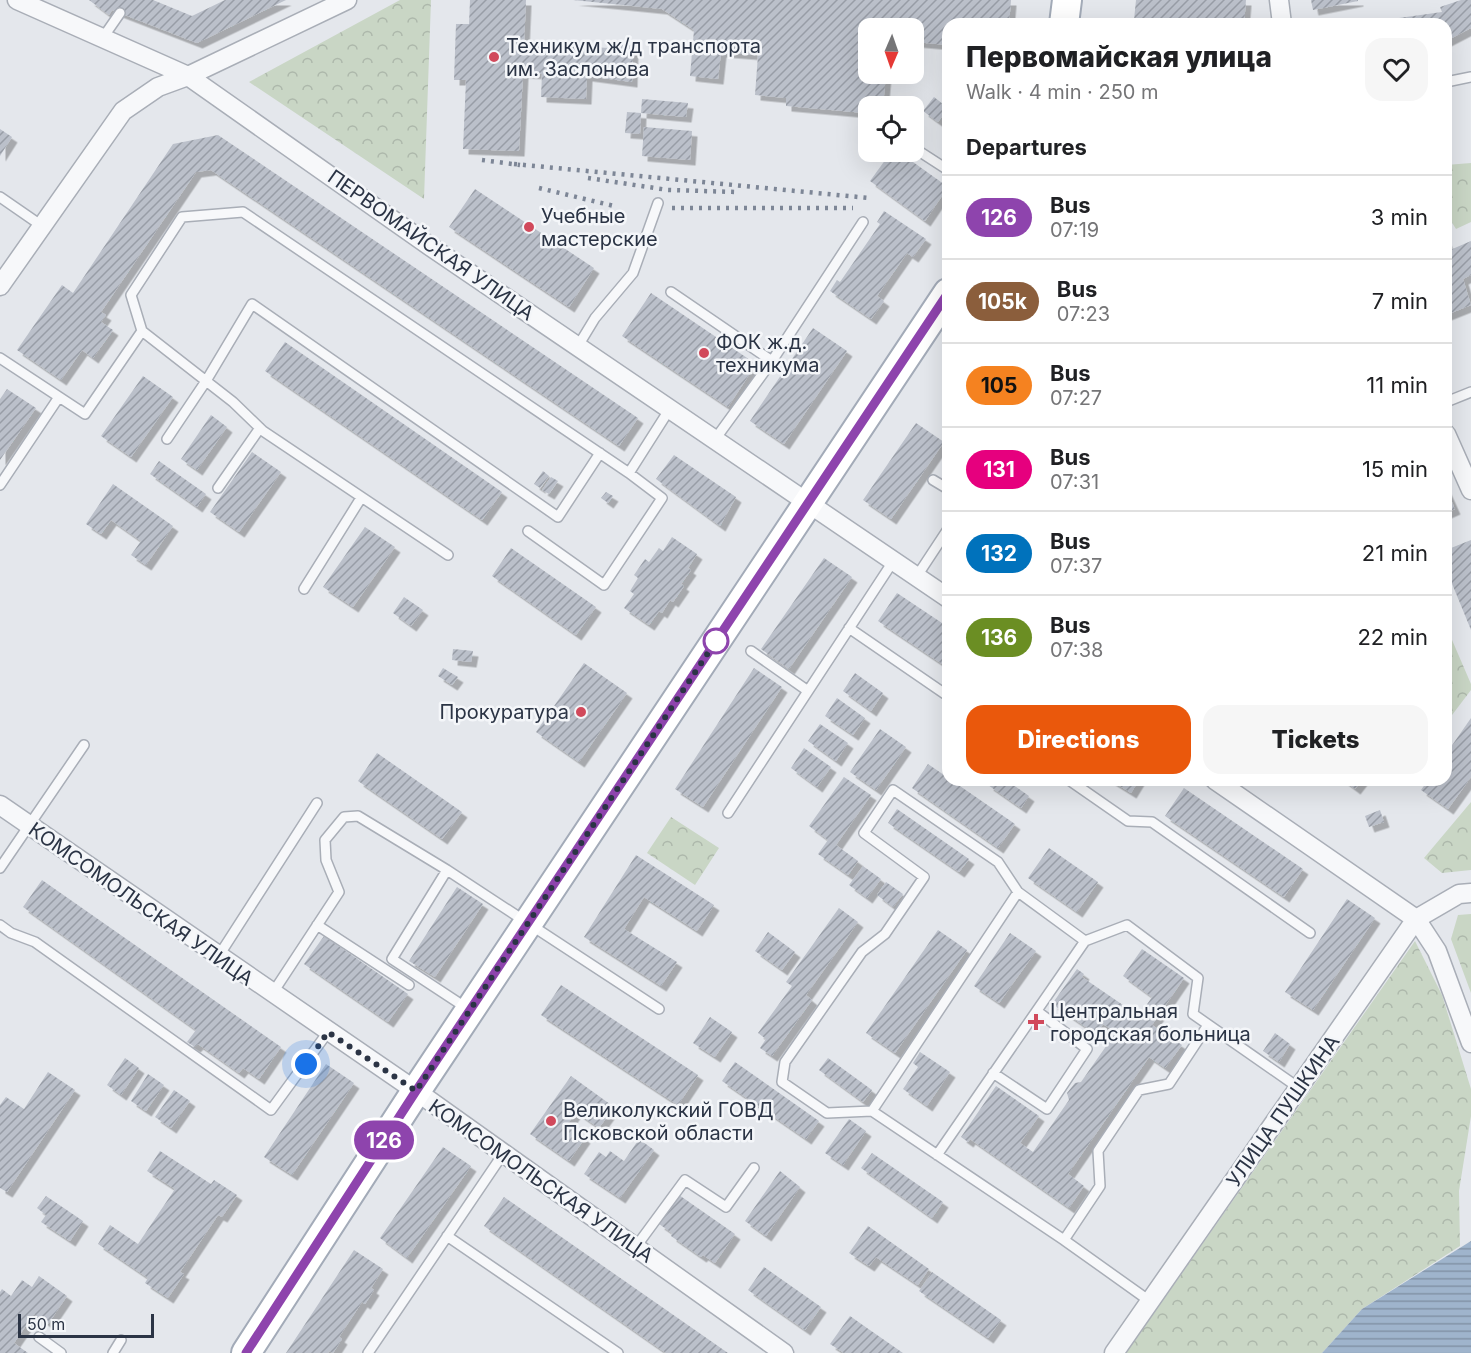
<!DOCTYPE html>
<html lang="en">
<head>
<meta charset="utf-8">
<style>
	:root { --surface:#fff; --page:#f6f6f6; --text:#202124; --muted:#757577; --line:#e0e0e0; --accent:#ea580c }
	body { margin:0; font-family:Inter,sans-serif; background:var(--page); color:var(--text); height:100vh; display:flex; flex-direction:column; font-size:22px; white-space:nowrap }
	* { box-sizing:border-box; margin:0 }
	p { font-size:20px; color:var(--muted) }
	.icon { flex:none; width:33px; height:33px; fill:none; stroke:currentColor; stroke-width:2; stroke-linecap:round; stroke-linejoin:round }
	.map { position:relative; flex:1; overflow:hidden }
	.details { position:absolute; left:942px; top:18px; width:510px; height:768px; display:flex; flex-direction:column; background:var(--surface); border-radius:18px; box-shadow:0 6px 24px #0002 }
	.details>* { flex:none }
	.badge { padding:0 12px; border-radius:20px; font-size:21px; line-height:39px }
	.needle { width:39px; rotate:182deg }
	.tools { position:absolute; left:858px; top:18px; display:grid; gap:12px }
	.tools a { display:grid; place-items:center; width:66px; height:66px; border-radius:12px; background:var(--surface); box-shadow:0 6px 24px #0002; font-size:30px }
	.scale { position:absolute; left:18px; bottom:15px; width:136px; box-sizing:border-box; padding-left:6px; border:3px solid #2b3445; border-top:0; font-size:16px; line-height:21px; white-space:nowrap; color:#2b3445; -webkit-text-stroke:4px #f4f6f9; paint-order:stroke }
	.you { position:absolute; width:30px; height:30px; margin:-15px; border:4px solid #fff; border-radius:50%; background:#1a73e8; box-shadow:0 0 0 9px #1a73e833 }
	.map>.badge { position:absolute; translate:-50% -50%; box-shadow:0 0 0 3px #fff }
	h2 { padding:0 24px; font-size:22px; line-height:54px }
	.round { display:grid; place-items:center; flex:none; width:63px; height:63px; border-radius:18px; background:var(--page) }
	.head { display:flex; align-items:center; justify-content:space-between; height:102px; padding:0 24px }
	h1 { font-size:28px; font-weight:800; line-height:45px }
	.cta { display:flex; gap:12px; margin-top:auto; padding:12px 24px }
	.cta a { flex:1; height:69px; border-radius:18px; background:var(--accent); color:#fff; font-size:24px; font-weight:800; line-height:69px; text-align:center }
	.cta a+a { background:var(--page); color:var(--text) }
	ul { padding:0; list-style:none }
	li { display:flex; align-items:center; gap:18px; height:84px; padding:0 24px; border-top:2px solid var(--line) }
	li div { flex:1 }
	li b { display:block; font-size:22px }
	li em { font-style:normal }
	li .badge { min-width:66px; font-weight:700; text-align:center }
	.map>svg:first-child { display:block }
	.forest { fill:url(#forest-crowns) }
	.water { fill:url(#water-rules) }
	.building { fill:url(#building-hatch); filter:url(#shadow) }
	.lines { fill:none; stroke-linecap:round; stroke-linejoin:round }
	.lane-casing { stroke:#a9aeb7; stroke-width:12 }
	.street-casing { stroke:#a9aeb7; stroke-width:21 }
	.primary-casing { stroke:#a3abb8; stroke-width:32 }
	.lane { stroke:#f7f8fa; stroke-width:9 }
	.street { stroke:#f7f8fa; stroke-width:18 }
	.primary { stroke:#fff; stroke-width:28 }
	.rail { stroke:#7d8696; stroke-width:4.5; stroke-dasharray:3 6; stroke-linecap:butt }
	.line-casing { stroke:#fff; stroke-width:14 }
	.line { stroke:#8e44ad; stroke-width:9 }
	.walk { stroke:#2b3445; stroke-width:6; stroke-dasharray:0 10.8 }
	.poi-dot { fill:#d1495b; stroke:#f4f6f9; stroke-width:2 }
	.stop-dot { fill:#fff; stroke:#8e44ad; stroke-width:3 }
	.labels { text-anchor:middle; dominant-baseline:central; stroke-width:5; stroke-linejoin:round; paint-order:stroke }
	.poi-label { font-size:20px; fill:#2b3445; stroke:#f4f6f9; text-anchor:start }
	.street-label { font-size:20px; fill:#2b3445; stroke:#f4f6f9 }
</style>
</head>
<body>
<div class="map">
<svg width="1471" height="1353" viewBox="0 0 1471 1353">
	<defs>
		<pattern id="forest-crowns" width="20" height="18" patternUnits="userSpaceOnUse" patternTransform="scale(1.5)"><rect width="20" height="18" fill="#c9d6c5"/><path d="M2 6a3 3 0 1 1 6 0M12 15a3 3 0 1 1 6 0" fill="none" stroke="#adb8ab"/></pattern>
		<pattern id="water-rules" width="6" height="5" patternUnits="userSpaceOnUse" patternTransform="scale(1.5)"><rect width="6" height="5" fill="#9fb4cc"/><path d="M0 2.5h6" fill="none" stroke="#8293a7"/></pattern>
		<pattern id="building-hatch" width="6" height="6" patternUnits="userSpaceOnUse" patternTransform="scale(1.5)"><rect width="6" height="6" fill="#bbc0ca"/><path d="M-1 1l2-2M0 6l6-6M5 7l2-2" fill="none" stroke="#989da6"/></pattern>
		<filter id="shadow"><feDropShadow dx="5.5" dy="5.5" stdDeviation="0" flood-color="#0004"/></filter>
	</defs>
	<rect width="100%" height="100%" fill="#e4e7ec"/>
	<!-- forest -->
	<path class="forest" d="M400,0H431L424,199L249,82Z
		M1471,163V222L1456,229L1446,213V165Z
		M1446,626L1471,684V690L1446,723Z
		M1471,802V870L1442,873L1424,858Z
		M671,817L719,848L695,885L647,853Z
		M1471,914V993L1451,939L1458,915Z
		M1415,941L1442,995L1471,1089V1116L1459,1191L1460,1246L1362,1309L1322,1353H1126Z"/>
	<!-- water -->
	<path class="water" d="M1471,1241V1353H1322L1362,1309Z"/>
	<!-- building -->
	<path class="building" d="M89,0H153L192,16L225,0H286L197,43L112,10L109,15Z
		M470,0H526L524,44L610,48V44L633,45L632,82L587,76L586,99L541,97L542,74L523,73L519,151L463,149L466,80H454L456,24H469Z
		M573,0H1011L1009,24H948V45L914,42V28H868V74H886L883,106H868V128H864L865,113L786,106V98L755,95L758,55L721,52L718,79L690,76L694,30L662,9Z
		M1136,0H1246L1244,24H1175L1134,20Z
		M1311,0H1358V1L1313,10Z
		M1461,0H1471V28L1446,41V24H1356L1442,12L1440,7Z
		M934,97L948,108L938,122L923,111Z
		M642,99L688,103L686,117L641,113Z
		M627,112L641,113L640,134L625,133Z
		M644,127L692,131L690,160L642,156Z
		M0,129L12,137L0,156Z
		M218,135L638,418L619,446L211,170L196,172L101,312L106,315L101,322L113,330L93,358L82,350L61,380L17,350L62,285L73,293L173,144Z
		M891,152H899L948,187L925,221L870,181Z
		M475,189L594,268L569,307L449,227Z
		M884,211L926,239L913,257L907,253L877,296L884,301L871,319L830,291L837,280L840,282L880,224L877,222Z
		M1446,240L1450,250L1471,241V275L1463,279L1471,305L1446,315Z
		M651,293L756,364L728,407L622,336Z
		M813,328L847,351L784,444L750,421Z
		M285,342L502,492L482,520L265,371Z
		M143,376L173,397L131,457L101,436Z
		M7,389L36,408L0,460V399Z
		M211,415L227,427L197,470L181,459Z
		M916,423L944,442L891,519L863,500Z
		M252,452L281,472L239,532L210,512Z
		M674,455L736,497L720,526L656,479Z
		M159,461L206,494L197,507L150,474Z
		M543,471L549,476L540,488L534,484Z
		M551,477L558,481L549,494L542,490Z
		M113,484L173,526L146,565L131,555L141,541L111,520L101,534L86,524Z
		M1446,489L1455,509L1446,513Z
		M606,492L613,496L608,503L601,498Z
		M365,527L395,547L353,607L323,587Z
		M672,537L697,554L688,568L691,570L681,584L684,586L673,602L670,600L662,613L659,611L649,625L624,608L634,594L630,591L638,578L634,575L645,559L649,562L659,548L663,551Z
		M1471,540V630L1446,569V550Z
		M511,548L596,607L576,635L492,576Z
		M824,558L852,577L789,669L761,649Z
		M897,593L948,627V668L878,621Z
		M404,597L423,610L411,626L393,613Z
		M453,649L473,651L471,662L452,660Z
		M584,663L627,693L579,762L536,732Z
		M443,668L458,677L452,685L438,676Z
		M754,668L782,687L703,807L675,789Z
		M855,673L883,693L871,711L843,691Z
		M837,698L865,718L853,735L825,716Z
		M1471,718V777L1448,809L1421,790L1428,780H1446V754Z
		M820,724L848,743L836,761L808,741Z
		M880,729L906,747L876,790L850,772Z
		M804,748L831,767L817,787L791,768Z
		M377,753L462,812L442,839L358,781Z
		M928,764L1015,824L998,848L912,788Z
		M844,777L871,795L836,845L858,861L848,875L818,854L828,840L809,826Z
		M991,780H1006L1029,796L1021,808L988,785Z
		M1110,780H1139L1131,793Z
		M1343,780H1362L1355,789Z
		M1184,788L1303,869L1284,897L1165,816Z
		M897,809L969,859L959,872L888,823Z
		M1380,810L1384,822L1369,827L1365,816Z
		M1049,848L1098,882L1077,912L1028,878Z
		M636,855L714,905L697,931L644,897L624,929L677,962L661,986L584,937Z
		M863,866L881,879L867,898L849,885Z
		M42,880L281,1047L259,1079L243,1068L239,1073L198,1044L195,1047L187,1042L196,1030L23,907Z
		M886,882L903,894L893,907L877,895Z
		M457,887L483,904L435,977L409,961Z
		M1347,899L1375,918L1313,1010L1285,992Z
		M839,908L858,922L806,995L812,1000L772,1056L760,1048L766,1039L758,1033L792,986L786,982Z
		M938,930L967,950L895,1053L866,1033Z
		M768,932L795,952L782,970L755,951Z
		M1010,933L1036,951L999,1003L974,986Z
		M324,936L408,994L388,1022L304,964Z
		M1142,949L1184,978L1152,1025L1182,1045L1165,1068L1149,1057L1068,1174L1084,1186L1069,1208L970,1139L968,1142L961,1137L996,1086L1039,1116L1020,1143L1033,1152L1069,1100L1067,1093L1075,1083L1081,1082L1116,1032L1103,1024L1096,1034L1052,1004L1077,969L1084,974L1082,977L1139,1016L1152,997L1123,976Z
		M561,985L698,1075L678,1105L541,1015Z
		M710,1017L732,1032L715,1057L693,1043Z
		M1275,1033L1290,1044L1279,1062L1263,1051Z
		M920,1052L950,1072L927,1106L903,1089L918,1067L913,1063Z
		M125,1058L139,1068L121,1095L107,1085Z
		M828,1058L872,1090L863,1102L819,1070Z
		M735,1062L819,1121L806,1139L722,1081Z
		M326,1064L354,1083L292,1175L264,1157Z
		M48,1072L75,1090L7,1192L0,1188V1105L6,1097L24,1109Z
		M148,1074L164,1085L146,1111L131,1101Z
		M571,1076L614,1107L599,1128L576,1112L567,1125L585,1138L569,1161L530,1134Z
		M174,1090L190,1101L171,1128L155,1117Z
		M849,1119L866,1131L843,1165L825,1153Z
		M639,1139L654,1150L620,1198L584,1174L599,1152L606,1157L610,1151L624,1161Z
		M443,1147L471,1166L407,1258L380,1238Z
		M160,1151L211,1184L214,1180L237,1195L222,1217L218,1215L180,1272L184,1274L168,1298L145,1283L148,1278L98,1244L110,1225L138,1244L175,1189L147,1171Z
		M872,1153L943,1202L932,1218L861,1168Z
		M780,1171L800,1187L766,1236L745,1221Z
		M679,1195L735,1234L715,1263L703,1255L701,1257L671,1236L672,1233L659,1224Z
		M46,1196L83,1221L70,1241L41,1222L46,1215L37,1208Z
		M504,1197L728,1353H666L484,1226Z
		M868,1226L929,1269L918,1285L876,1257L869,1266L849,1253Z
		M354,1250L383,1269L371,1288L374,1290L365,1304L362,1302L339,1337L342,1339L333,1353L329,1351L328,1353H286Z
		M764,1267L821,1307L805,1330L748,1290Z
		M932,1272L1001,1320L988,1338L919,1291Z
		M39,1276L67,1296L48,1324L34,1314L14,1343L28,1353H0V1292L2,1289L11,1296L22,1280L32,1287Z
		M850,1316L867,1328L903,1353H844L830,1344Z"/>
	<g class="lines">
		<!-- lane casing -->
		<g class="lane-casing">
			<path id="lane" d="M102,39L120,13
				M1446,82L1471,77
				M914,148L948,170
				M0,197L42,226
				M671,292L772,361
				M142,331L233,402L263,431L448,555
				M578,346L595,318L633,273L658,203
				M0,358L85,414L142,331L131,295L182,217L243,212L629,473L671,407
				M1446,402L1471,392
				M716,438L772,361L863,222
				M167,439L206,381L252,304L558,517L600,453
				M933,480L948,489
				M0,485L59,397
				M218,488L260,428
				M528,531L604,585L662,498L629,473
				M917,576L948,529
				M304,589L361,498
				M849,628L948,696
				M751,651L808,691
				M1069,780L1128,821L1152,822L1310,933
				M728,813L894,560
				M0,868L84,745
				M447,870L392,959L468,1009
				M0,925L11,933L35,942L271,1110L328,1032
				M317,925L409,985
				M218,957L317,803
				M272,994L339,892L326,860L325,840L344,817L358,816L447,870L659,1009
				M993,1073L1047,1109L1087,1049L1037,1011
				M872,1111L827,1113L782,1082L785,1062L862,952L885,934L924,877L864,833L893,790L998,862L1018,892
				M937,1155L1085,941
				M447,1236L618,1353
				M1064,1240L1100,1186L1098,1151L1139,1090L1169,1084L1208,1025
				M635,1248L685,1180L726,1207L754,1168
				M1151,1302L1064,1240L872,1111L1018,892L1085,941L1127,925L1198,978L1193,1014L1299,1088
				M39,1337L61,1353
				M113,1353L121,1340
				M368,1353L503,1154"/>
		</g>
		<!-- street casing -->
		<g class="street-casing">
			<path id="street" d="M17,0L188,76L434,249L948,598
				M1279,0L1282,24
				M0,286L123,111L158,87L188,76L347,0
				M1446,434L1471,490
				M1215,780L1416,919L1437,951L1471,1043
				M0,805L416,1091L784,1353
				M1114,1353L1416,919L1459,894L1471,893"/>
		</g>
		<!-- primary casing -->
		<g class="primary-casing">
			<path id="primary" d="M1064,24L1067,0
				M246,1353L416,1091L948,293"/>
		</g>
		<!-- lane -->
		<use href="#lane" class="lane"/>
		<!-- street -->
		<use href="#street" class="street"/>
		<!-- primary -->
		<use href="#primary" class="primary"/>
		<!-- rail -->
		<path class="rail" d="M482,160L520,165
			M514,164L869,198
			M588,178L668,190L737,192
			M539,188L614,206
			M672,208H853"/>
	</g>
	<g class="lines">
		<!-- line casing -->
		<g class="line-casing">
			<path id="line" d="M246,1353L416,1091L948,293"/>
		</g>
		<!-- line -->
		<use href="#line" class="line"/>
		<!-- walk -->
		<path class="walk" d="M306,1064L328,1032L416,1091L716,641"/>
	</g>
	<!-- markers -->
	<g class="poi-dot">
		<circle cx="494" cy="57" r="6"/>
		<circle cx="529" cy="227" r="6"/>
		<circle cx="704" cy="353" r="6"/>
		<circle cx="581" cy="712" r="6"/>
		<path d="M1033 1013h6v6h6v6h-6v6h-6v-6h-6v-6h6z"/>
		<circle cx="551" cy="1121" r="6"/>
	</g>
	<circle class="stop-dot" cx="716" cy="641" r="12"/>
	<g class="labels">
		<!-- poi labels -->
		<g class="poi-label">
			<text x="506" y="46">Техникум ж/д транспорта<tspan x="506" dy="23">им. Заслонова</tspan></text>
			<text x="541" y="216">Учебные<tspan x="541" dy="23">мастерские</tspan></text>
			<text x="716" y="342">ФОК ж.д.<tspan x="716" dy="23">техникума</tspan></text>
			<text x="569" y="712" text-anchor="end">Прокуратура</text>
			<text x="1050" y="1011">Центральная<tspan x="1050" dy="23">городская больница</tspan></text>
			<text x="563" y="1110">Великолукский ГОВД<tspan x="563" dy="23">Псковской области</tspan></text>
		</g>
		<!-- street labels -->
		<g class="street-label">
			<text transform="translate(431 245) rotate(35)">ПЕРВОМАЙСКАЯ УЛИЦА</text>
			<text transform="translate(141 904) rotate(35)">КОМСОМОЛЬСКАЯ УЛИЦА</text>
			<text transform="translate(1283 1111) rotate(-55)">УЛИЦА ПУШКИНА</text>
			<text transform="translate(541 1181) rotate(35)">КОМСОМОЛЬСКАЯ УЛИЦА</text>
		</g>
	</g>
</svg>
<div class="tools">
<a><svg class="needle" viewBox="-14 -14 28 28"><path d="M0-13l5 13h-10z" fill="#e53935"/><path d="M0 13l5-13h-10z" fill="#757577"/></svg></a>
<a><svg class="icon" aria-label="locate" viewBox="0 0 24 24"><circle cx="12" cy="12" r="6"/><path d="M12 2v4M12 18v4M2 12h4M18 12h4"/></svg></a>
</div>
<div class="scale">50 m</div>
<div class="you" style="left:306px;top:1064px"></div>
<b class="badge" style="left:384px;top:1140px;background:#8e44ad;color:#fff">126</b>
<section class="details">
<div class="head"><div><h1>Первомайская улица</h1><p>Walk · 4 min · 250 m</p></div><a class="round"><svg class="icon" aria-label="heart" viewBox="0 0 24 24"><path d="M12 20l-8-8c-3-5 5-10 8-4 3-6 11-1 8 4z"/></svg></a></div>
<h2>Departures</h2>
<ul>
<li><span class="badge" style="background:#8e44ad;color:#fff">126</span><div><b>Bus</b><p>07:19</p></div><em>3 min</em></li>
<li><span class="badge" style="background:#8b5e3c;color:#fff">105k</span><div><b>Bus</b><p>07:23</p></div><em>7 min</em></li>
<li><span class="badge" style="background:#f58220;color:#111">105</span><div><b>Bus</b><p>07:27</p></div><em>11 min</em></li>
<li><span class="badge" style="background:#e6007e;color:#fff">131</span><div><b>Bus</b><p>07:31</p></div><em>15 min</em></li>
<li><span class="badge" style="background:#0072bc;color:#fff">132</span><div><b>Bus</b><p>07:37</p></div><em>21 min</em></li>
<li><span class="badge" style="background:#6b8e23;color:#fff">136</span><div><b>Bus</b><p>07:38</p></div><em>22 min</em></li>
</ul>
<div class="cta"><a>Directions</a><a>Tickets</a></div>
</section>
</div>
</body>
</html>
